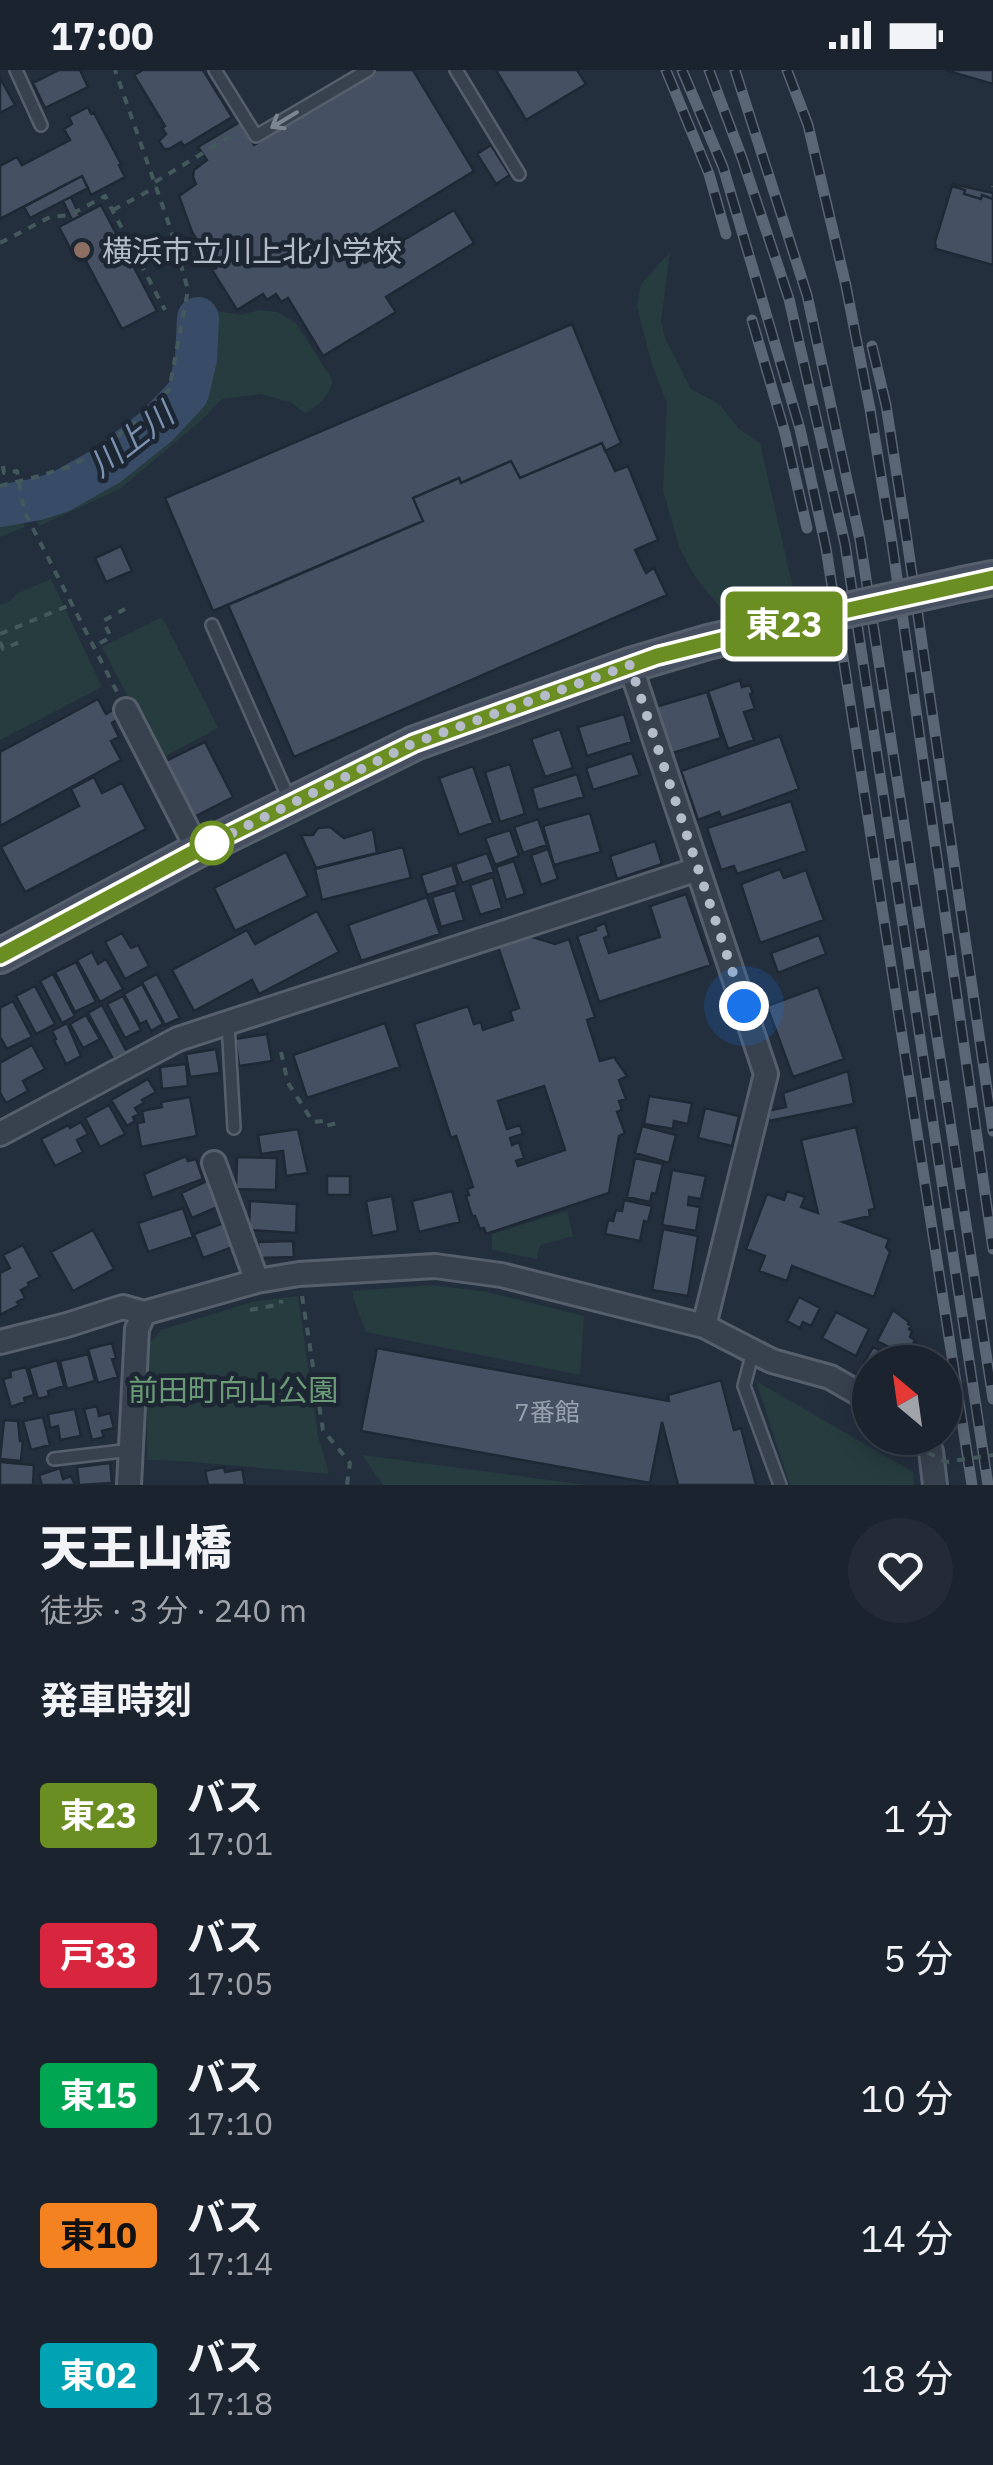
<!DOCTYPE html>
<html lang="ja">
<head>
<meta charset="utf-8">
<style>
	:root { --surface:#1b232e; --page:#242b36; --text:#f1f3f6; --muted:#a0a4aa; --line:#39404a }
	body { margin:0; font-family:"IBM Plex Sans","Noto Sans JP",sans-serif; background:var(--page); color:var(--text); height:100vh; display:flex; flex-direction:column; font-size:38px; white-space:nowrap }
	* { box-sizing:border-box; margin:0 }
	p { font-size:32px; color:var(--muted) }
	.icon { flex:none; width:55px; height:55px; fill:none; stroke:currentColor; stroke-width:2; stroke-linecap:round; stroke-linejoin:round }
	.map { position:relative; height:1415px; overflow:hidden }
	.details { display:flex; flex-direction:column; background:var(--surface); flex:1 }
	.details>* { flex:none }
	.badge { padding:0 20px; border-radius:8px; font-size:35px; line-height:65px }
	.needle { width:65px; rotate:331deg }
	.controls { position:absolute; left:852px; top:1275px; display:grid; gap:20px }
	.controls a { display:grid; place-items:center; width:110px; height:110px; border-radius:50%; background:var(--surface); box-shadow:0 5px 25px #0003,0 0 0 2px var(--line); font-size:50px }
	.you { position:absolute; width:50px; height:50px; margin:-25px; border:8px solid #fff; border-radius:50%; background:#1a73e8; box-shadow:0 0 0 15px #1a73e833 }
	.map>.badge { position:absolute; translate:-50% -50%; box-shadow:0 0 0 5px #fff }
	h2 { padding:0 40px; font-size:38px; line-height:90px }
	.round { display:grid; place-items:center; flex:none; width:105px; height:105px; border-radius:52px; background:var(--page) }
	.headline { display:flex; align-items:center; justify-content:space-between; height:170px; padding:0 40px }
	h1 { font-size:48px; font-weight:800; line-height:75px }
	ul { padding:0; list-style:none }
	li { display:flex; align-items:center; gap:30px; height:140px; padding:0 40px }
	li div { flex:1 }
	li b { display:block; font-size:38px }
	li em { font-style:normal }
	li .badge { min-width:110px; font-weight:700; text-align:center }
	.status { display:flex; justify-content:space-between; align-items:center; height:70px; padding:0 50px; background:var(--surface); direction:ltr }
	.status svg { height:28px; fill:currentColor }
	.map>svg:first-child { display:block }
	.green { fill:#263c3f }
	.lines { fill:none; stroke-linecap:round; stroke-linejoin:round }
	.river { stroke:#394c67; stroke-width:42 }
	.building { fill:#455162; stroke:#1f2835; stroke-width:2.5; fill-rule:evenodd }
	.service-casing { stroke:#565f6c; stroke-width:16 }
	.minor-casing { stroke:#565f6c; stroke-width:28 }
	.secondary-casing { stroke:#565f6c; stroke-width:38 }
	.path { stroke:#44595c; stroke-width:4; stroke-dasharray:8 8; stroke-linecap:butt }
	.service { stroke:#38414e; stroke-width:11 }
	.minor { stroke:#38414e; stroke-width:22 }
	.secondary { stroke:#465061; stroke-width:32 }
	.rail-casing { stroke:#5a6575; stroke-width:11 }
	.rail { stroke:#1d2633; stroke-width:8; stroke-dasharray:22; stroke-linecap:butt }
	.secondary-bridge-casing { stroke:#565f6c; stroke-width:38; stroke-linecap:butt }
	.path-bridge { stroke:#44595c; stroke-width:4; stroke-dasharray:8 8; stroke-linecap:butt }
	.secondary-bridge { stroke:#465061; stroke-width:32 }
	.oneway { stroke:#7c8592 }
	.line-casing { stroke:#fff; stroke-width:22 }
	.line { stroke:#6b8e23; stroke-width:15 }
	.walk { stroke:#b4bcc9; stroke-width:10; stroke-dasharray:0 18 }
	.education-dot { fill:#8d6e63; stroke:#1d2633; stroke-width:4 }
	.stop-dot { fill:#fff; stroke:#6b8e23; stroke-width:5 }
	.labels { text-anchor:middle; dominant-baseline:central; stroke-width:9; stroke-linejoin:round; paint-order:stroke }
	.number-label { font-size:25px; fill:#98a1af }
	.poi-label { font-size:30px; fill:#b4bcc9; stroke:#1d2633; text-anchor:start }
	.park-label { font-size:30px; fill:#6b9a76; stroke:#1d2633 }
	.water-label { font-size:32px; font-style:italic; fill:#7c92b1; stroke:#1d2633 }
</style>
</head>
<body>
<div class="status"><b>17:00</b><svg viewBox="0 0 49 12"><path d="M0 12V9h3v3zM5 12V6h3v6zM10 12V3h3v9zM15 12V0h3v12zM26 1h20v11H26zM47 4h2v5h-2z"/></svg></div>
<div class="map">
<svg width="993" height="1415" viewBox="0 0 993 1415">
	<rect width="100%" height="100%" fill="#242f3e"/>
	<!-- green -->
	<path class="green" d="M670,182L661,251L665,268L691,319L719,334L739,359L760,373L794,522L721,539L694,505L680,479L663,421L667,333L652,295L637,237L641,214Z
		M211,240L241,245L260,240L277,242L296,253L333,311C329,326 319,336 305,343L292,333L261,324L222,329L205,347L120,419L39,456L33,441V433L79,422L107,406L148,374L193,330L200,306L207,269L202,247Z
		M17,437L25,457L0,467V442Z
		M51,509L102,617L0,670V535L13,529L16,524Z
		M162,547L218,658L160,689L102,577Z
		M567,1141L573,1166L540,1175L537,1189L492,1180V1164Z
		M432,1215L487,1222L584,1246L580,1305L366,1262L353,1228V1221Z
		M298,1226L318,1366L329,1404L181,1391L147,1390V1276L161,1260L252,1232Z
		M756,1311L913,1402L914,1415H790Z
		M362,1385L586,1415H383Z"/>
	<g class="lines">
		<!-- river -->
		<path class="river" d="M0,436L38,429L60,422L108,395L157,356L188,323L196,289L198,248"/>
	</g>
	<!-- building -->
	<path class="building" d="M59,0H80L88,17L45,38L33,13Z
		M143,0H203L232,47L184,76L181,72L169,79H164L159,71L166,64L162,58L165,56L134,5Z
		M376,0H413L474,101L353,175L365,193L454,140L474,173L386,227L396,242L323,286L288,228L281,232L276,224L267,230L263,224L237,240L212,200L216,198L192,162L179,126L196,114L193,107L194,100L207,90L198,77L240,52L254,75Z
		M496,0H577L586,14L526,50Z
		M945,0H993V14Z
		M0,8L15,35L0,43Z
		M88,37L91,44L94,43L121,94L119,95L125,107L91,125L82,106L0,149V96L17,87L22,95L70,70L64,59L72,54L69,47Z
		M491,75L510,105L496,114L477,84Z
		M82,106L88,118L30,148L24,137Z
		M953,114L993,123V129L982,125L981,129L964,124L965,120L952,116Z
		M952,116L965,120L964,124L981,129L982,125L993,129V195L936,179L935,172Z
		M71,127L80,146L72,150L63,131Z
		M101,135L157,241L122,259L79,178L72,182L59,157Z
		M572,254L621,373L605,381L602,373L520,408L511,391L461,413L459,408L413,428L423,451L213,541L165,428Z
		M602,373L615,401L628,396L658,470L635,480L646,503L654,498L667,525L294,687L228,535L423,451L413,428L459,408L461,413L511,391L520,408Z
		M121,476L132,501L106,512L95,488Z
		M740,610L742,617L750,615L753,623L750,624L755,639L744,642L754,670L728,679L708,621Z
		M707,622L721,668L663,686L648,639Z
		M98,629L106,644L113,640L118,649L112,653L119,667L111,671L121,690L0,756V682Z
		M624,644L632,672L587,686L578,657Z
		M560,659L573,698L545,707L531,669Z
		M780,666L799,719L721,748L719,742L698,750L681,701Z
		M205,672L233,727L192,748L164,692Z
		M632,683L640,705L593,720L586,698Z
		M510,694L525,744L500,752L485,702Z
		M473,696L493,753L459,765L439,708Z
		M577,704L584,727L538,740L532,718Z
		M94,707L102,723L122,713L146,759L25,822L1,777L79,736L71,719Z
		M791,731L807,781L737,804L734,796L721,800L707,758Z
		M590,743L601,782L554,795L543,756Z
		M538,749L547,775L523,783L514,757Z
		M330,757L344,768L373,759L377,783L316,798L301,765H313L318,758Z
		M510,760L519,786L495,795L485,768Z
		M655,771L662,794L617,809L610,786Z
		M403,777L411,808L322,830L315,799Z
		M548,779L558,809L541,815L531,785Z
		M286,782L308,826L235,861L214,818Z
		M487,783L494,802L462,813L455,794Z
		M514,791L525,824L506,830L496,797Z
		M452,795L458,815L427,825L421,805Z
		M780,799L784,808L806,800L824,850L760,873L741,814Z
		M493,807L502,838L480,845L470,815Z
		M455,820L464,850L441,857L432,827Z
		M686,824L711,895L599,932L577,866L596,860L595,857L605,853L609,866L604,868L609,883L660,867L650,836Z
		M427,827L440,864L361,891L348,855Z
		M317,841L339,882L259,924L252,910L194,941L172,900L247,860L255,874Z
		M122,863L131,878L138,875L149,896L125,909L105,872Z
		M819,865L826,884L778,903L771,883Z
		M529,866L555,874L569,869L595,947L587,950L600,991L614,987L627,1006L619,1010L626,1029L619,1031L622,1040L617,1042L625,1063L619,1066L609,1123L486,1164L484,1158L480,1159L475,1146H472L466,1126L469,1125L467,1119L473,1117L456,1066L451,1068L414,954L468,936L474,954L481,952L483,960L513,950L510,941L519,938L498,877ZM544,1016L565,1080L518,1096L516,1091L524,1088L519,1072L512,1075L510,1068L523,1064L520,1055L507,1059L498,1031Z
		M92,882L98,894L106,889L123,919L100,932L77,890Z
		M76,892L96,932L75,942L55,902Z
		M53,904L75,946L62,953L40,911Z
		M157,904L180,948L165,955L142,912Z
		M142,914L163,954L151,961L146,951L140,954L124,924Z
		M35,916L55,954L36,964L16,926Z
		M818,917L844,989L793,1007L767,936Z
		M123,926L141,960L125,968L107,934Z
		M13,931L32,967L7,979L0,967V938Z
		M102,935L127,982L113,989L88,943Z
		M86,945L100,969L83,978L70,954Z
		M67,953L81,986L66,994L54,970L56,969L52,961Z
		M385,953L400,997L307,1028L293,985Z
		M267,964L272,991L239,996L235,969Z
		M32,975L45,999L23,1011L28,1021L6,1033L0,1023V993Z
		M216,979L220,1003L190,1007L186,984Z
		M186,994L188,1016L162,1019L160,997Z
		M848,1001L854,1034L769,1051L767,1041L786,1037L783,1023Z
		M148,1009L156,1022L142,1030L144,1033L135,1038L139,1044L133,1047L135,1051L127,1056L111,1030Z
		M649,1026L692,1033L688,1054L674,1051L673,1059L644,1054Z
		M190,1027L197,1066L141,1077L137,1053L144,1052L142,1041L162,1037L161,1032Z
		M109,1035L125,1064L100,1077L85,1048Z
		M705,1038L739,1046L732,1076L698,1068Z
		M81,1052L88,1064L77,1070L83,1082L55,1096L41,1069L69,1055L70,1058Z
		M642,1056L676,1065L669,1093L635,1083Z
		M856,1057L875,1139L869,1140L870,1146L843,1152L889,1169L886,1177L890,1182L874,1227L792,1196L787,1211L759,1201L765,1186L746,1179L767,1124L784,1130L787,1121L805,1127L801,1137L818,1143L801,1070Z
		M298,1059L308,1103L286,1106L283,1081L261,1084L258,1065Z
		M186,1086L188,1091L196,1089L203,1109L152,1128L144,1104Z
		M237,1087L277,1088L276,1120L236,1119Z
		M635,1088L663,1094L656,1124L652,1123L650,1132L627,1127Z
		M672,1100L706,1106L701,1129L689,1127L688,1135L700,1137L696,1161L662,1155Z
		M327,1106H350V1125H327Z
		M209,1110L220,1136L192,1148L181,1123Z
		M452,1121L460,1152L419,1162L412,1131Z
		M392,1126L398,1161L372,1166L366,1131Z
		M624,1130L652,1136L648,1152L644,1151L640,1171L605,1164L608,1150L613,1151L616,1140L622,1141Z
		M250,1131L297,1134L296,1163L249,1160Z
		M183,1138L193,1167L148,1182L138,1153Z
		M224,1153L233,1177L203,1188L194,1164Z
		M663,1159L698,1166L688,1226L652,1220Z
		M93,1160L114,1199L73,1221L51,1182Z
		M293,1171L294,1187L259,1188L258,1172Z
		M23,1175L40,1207L28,1213L29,1216L21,1220L25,1228L17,1232L19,1235L0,1245V1203L10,1198L3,1185Z
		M799,1227L820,1238L811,1256L803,1252L800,1258L787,1251Z
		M893,1240L909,1252L908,1254L911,1256L909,1259L912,1261L910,1267L915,1270L907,1286L877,1271Z
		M836,1242L869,1259L856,1286L822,1268Z
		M112,1273L116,1288L112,1289L118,1307L98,1313L88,1279Z
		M873,1277L886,1283L881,1292H870V1308L859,1302Z
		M377,1278L669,1331L668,1325L721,1310L734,1360L741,1358L756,1415H678L662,1352L650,1413L361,1361Z
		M88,1284L95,1311L67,1319L60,1291Z
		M57,1290L64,1316L48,1321L49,1326L38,1329L29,1298Z
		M26,1297L34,1325L24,1328L25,1332L11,1337L3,1309L11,1307L10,1301Z
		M97,1336L99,1346L110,1343L114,1358L102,1361L104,1367L92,1370L84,1339Z
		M75,1339L81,1366L60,1370L58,1356L50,1358L48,1344Z
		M43,1347L50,1375L31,1380L23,1351Z
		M4,1350L18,1351L20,1371H23L21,1391L0,1389Z
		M0,1392L34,1395L33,1415H0Z
		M110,1393L112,1413L79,1415L77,1397Z
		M224,1397L225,1402L242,1399L245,1415H208L205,1401Z
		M60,1398L63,1409L71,1406L75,1415H42L39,1405Z"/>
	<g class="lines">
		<!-- service casing -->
		<g class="service-casing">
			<path id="service" d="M16,0L41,55
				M215,0L256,66L368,0
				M456,0L519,104
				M212,555L289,729
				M228,953L234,1058
				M753,1281L744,1316L780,1415
				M54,1389L131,1380"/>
		</g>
		<!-- minor casing -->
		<g class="minor-casing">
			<path id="minor" d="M630,595L766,1004L704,1256
				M126,640L198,780
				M0,1064L178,969L698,799
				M214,1093L257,1211
				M0,1272L67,1255L123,1237L144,1243L257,1211L299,1204L435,1196L501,1205L704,1256L772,1291L830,1307L870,1330
				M923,1368L931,1381L935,1415
				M129,1415L137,1259L144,1243"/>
		</g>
		<!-- secondary casing -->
		<g class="secondary-casing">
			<path id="secondary" d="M963,514L993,508
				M0,886L198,780L415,673L630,595L708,572L785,554"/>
		</g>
		<!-- path -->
		<path class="path" d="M155,112L236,63
			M993,116V117
			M113,140L156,117
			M0,173L50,147L70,145L105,126L165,240
			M3,396L4,403L17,401L24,441L117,622
			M0,416L40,406L71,396L91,385L133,354L169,320L188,220L171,160L115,0
			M0,564L70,535
			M0,572L3,579L22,571
			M100,573L111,567L103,551L125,539
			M281,982L288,1013L313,1052L323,1051L325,1056L341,1052
			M302,1226L323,1360L350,1393L347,1415
			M250,1240L281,1234V1230
			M881,1368L902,1378"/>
		<!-- service -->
		<use href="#service" class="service"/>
		<!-- minor -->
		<use href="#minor" class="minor"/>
		<!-- secondary -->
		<use href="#secondary" class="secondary"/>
		<!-- rail casing -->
		<g class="rail-casing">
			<path id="rail" d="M666,0L709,104L726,164
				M682,0L723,97L800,359L826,478L972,1415
				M709,0L742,88L789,229L845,474L988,1415
				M735,0L807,225L860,470L993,1329
				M787,0L808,55L846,216L870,339L892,473L993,1179
				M752,250L785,363L807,458
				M872,276L886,335L907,470L993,1061"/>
		</g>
		<!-- rail -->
		<use href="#rail" class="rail"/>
		<!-- secondary-bridge casing -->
		<g class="secondary-bridge-casing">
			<path id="secondary-bridge" d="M785,554L963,514"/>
		</g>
		<!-- path-bridge -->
		<path class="path-bridge" d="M899,1368L946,1392L993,1385"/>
		<!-- secondary-bridge -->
		<use href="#secondary-bridge" class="secondary-bridge"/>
	</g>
	<!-- one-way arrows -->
	<defs><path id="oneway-shaft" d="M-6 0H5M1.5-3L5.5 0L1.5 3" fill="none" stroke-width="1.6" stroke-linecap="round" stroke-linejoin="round" transform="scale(2.5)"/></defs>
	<use class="oneway" href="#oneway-shaft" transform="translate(284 50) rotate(149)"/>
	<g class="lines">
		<!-- line casing -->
		<g class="line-casing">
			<path id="line" d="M0,886L198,780L414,673L657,586L785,554L993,508"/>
		</g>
		<!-- line -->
		<use href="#line" class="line"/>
		<!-- walk -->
		<path class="walk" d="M212,773L198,780L414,673L630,595L744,936"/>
	</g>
	<!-- markers -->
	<circle class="education-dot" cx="82" cy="180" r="10"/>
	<circle class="stop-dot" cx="212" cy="773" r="20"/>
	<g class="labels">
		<!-- number labels -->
		<g class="number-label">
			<text x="547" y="1341">7番館</text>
		</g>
		<!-- poi labels -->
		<g class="poi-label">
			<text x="102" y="180">横浜市立川上北小学校</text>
		</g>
		<!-- park labels -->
		<g class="park-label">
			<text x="233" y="1319">前田町向山公園</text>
		</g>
		<!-- water labels -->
		<g class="water-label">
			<text transform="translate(131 369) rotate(-38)">川上川</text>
		</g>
	</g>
</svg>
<div class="controls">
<a><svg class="needle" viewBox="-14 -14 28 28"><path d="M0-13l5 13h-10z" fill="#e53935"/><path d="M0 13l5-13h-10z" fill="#a0a4aa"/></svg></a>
</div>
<div class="you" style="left:744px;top:936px"></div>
<b class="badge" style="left:784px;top:554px;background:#6b8e23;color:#fff">東23</b>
</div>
<section class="details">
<div class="headline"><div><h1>天王山橋</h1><p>徒歩 · 3 分 · 240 m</p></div><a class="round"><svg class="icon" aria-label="heart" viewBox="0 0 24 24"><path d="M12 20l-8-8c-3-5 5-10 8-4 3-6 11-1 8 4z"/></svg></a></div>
<h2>発車時刻</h2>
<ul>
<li><span class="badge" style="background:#6b8e23;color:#fff">東23</span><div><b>バス</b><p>17:01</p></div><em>1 分</em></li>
<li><span class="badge" style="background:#d7263d;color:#fff">戸33</span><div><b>バス</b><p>17:05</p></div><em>5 分</em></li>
<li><span class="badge" style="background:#00a651;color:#fff">東15</span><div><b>バス</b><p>17:10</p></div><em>10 分</em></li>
<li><span class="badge" style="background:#f58220;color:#111">東10</span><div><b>バス</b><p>17:14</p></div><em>14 分</em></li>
<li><span class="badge" style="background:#00a3b4;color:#fff">東02</span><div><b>バス</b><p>17:18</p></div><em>18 分</em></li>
</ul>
</section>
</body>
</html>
